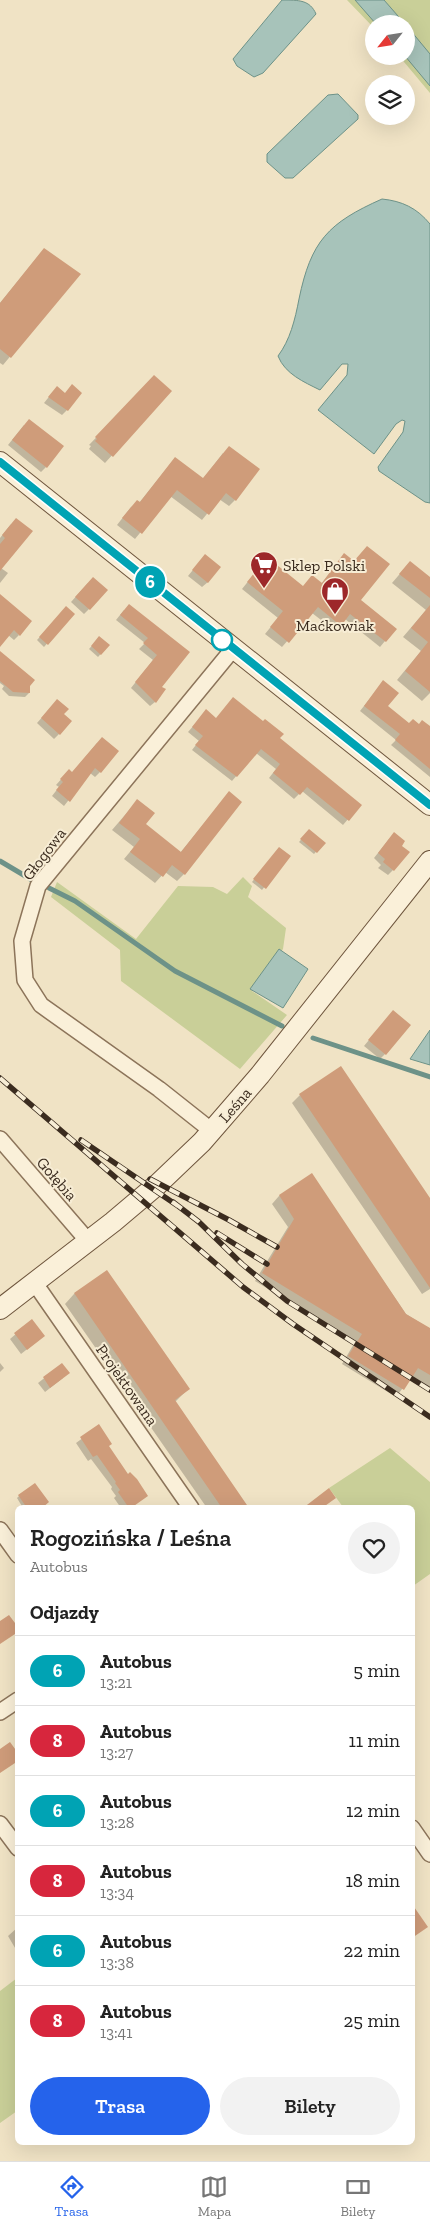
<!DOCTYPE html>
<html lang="pl">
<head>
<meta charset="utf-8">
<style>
	:root { --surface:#fff; --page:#f2f2f2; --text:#222; --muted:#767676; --line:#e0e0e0; --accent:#2563eb }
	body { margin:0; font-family:"Zilla Slab",serif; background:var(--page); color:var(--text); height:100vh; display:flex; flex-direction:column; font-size:19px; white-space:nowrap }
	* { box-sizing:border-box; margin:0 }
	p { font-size:16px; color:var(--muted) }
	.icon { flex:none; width:28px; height:28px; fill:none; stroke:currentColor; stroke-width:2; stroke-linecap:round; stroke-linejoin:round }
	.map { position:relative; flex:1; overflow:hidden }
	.details { position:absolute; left:15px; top:1505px; width:400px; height:640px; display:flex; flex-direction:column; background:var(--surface); border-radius:8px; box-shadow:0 5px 20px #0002 }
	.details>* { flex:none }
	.badge { padding:0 10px; border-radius:16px; font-size:18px; line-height:32px }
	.needle { width:32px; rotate:240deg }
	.fabs { position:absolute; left:365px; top:15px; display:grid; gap:10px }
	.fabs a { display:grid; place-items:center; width:50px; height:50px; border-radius:50%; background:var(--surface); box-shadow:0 5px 20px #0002; font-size:25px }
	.map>.badge { position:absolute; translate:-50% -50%; box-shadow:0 0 0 2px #fff }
	h2 { padding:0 15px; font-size:19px; line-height:45px }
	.round { display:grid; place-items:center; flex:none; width:52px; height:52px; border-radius:26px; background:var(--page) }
	.head { display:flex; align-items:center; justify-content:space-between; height:85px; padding:0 15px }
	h1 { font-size:24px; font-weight:600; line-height:38px }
	.cta { display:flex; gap:10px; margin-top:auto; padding:10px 15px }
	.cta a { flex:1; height:58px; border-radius:30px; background:var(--accent); color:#fff; font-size:20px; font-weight:600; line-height:58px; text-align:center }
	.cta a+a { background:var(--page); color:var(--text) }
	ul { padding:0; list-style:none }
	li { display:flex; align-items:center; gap:15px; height:70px; padding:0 15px; border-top:1px solid var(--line) }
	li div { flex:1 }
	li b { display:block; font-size:19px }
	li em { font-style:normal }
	li .badge { min-width:55px; font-weight:700; text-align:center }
	.tab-bar { display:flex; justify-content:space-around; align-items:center; height:70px; border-top:1px solid var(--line); background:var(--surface); font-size:14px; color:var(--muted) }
	.tab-bar a { display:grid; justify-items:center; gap:2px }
	.tab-bar .current { color:var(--accent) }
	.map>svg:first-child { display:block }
	.green { fill:#c9cf98 }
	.water { fill:#a7c3ba; stroke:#6d9288 }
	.shadow { fill:#0003 }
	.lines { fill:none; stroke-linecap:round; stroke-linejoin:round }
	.stream { stroke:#6d9288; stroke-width:5 }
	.building { fill:#cf9c7a }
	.street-casing { stroke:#8c745a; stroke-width:18 }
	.secondary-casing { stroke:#6e553d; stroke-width:22 }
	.street { stroke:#faf0d9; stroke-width:15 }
	.secondary { stroke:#faf0d9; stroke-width:20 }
	.rail-casing { stroke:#3b2c1f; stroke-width:5.5 }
	.rail { stroke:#f7edd5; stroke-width:4; stroke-dasharray:11; stroke-linecap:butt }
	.line-casing { stroke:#fff; stroke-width:11 }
	.line { stroke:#00a3b4; stroke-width:8 }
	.stop-dot { fill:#fff; stroke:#00a3b4; stroke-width:2.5 }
	.labels { text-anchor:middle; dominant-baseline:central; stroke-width:4; stroke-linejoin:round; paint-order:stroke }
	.poi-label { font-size:16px; fill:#3b2c1f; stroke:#f7edd5; text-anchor:start }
	.street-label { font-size:16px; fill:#3b2c1f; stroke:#f7edd5 }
</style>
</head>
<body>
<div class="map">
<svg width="430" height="2161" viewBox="0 0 430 2161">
	<rect width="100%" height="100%" fill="#f0e3c5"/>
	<!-- green -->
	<path class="green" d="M347,0H430V93L399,56H406V24H374V28Z
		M243,877L252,886L248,897L286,928L283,949L252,991L287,1015L240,1069L121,981L120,950L51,897L57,882L136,939L178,886L213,887L227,894Z
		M390,1448L430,1482V1574L413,1586L412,1508L343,1507L329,1488Z
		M17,1978V2111L0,2123V1991Z"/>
	<!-- water -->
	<path class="water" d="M282,0C299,0 310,0 316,14L263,73L254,77L237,66L233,59Z
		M355,0H384L405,24H376Z
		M406,25L430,54V86L405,56Z
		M338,94L358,115V119L293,178H285L267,162V154L328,95Z
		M382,199C402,201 417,208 430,224V503L425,502L379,471L378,467L403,432L405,421L402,420L396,424L374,454L318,410L347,375L348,364H342L320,390C304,382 285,374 278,356C290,340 295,320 299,299C311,241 328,223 382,199Z
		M279,949L308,969L283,1008L250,989Z
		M430,1030V1065L410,1059Z"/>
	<!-- shadow -->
	<path class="shadow" d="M44,249L79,274L3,365L0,363V303Z
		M154,377L170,391L105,463L89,449L91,446L89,445Z
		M52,393L64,394L67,410L62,415L44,403Z
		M24,425L46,467L41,472L8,445Z
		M223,453L235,500L229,506L219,499L202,520L170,496L135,539L117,525L131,507L139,503L175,458L203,479Z
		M11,524L1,568L8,573L0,583V538Z
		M205,555L208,582L202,587L188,576Z
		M339,561L360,600L395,629L380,647L345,619L334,630L312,613L282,647L265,634L278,618L242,589L258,569L273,571L303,587L321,584Z
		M410,562L430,578V693L422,701L397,680L421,651L403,637L426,610L392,583Z
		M88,583L89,609L84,614L71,602Z
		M0,605L19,635L14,640L8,635L0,639Z
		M66,608L73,614L44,647L37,640Z
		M124,610L188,653L161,687L155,702L150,706L131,688L153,660L139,649L145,643L116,620Z
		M99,638L109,645L98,657L89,649Z
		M0,652L29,685V693L25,697L9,696L2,689L4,686L0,683Z
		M383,682L386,706L409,724L430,727V777L391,745L396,740L360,711Z
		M52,706L62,714L59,734L54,739L37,723Z
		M202,716L278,738L360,805L343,825L302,791L294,799L269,778L276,769L256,753L232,781L192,750L199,741L188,732Z
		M97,743L100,772L95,777L90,773L64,806L52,796L59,787L56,785L64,776L72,773Z
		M229,793L184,874L177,881L165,872L155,883L124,859L134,847L112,830L137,801L144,824L180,853Z
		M307,833L324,843L314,854L299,842Z
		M389,839L393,870L388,875L378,868L381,865L374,858Z
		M277,851L289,856L262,890L252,882Z
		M388,1017L385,1054L380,1059L364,1046Z
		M300,1095L430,1201V1289L422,1294L292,1103Z
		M311,1175L406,1314L430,1329V1387L412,1376L396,1397L342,1364L355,1342L255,1281L288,1227L272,1204L279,1196Z
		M106,1272L188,1389L175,1402L248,1508H207L65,1304L74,1294Z
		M31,1321L40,1339L21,1354L10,1339Z
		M0,1363L4,1368L0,1372Z
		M61,1365L63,1378L45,1392L38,1383Z
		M99,1426L108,1446L132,1508H121L114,1498L116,1496L111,1489L112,1487L91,1459L88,1461L76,1443Z
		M19,1496L41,1508H23L17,1498Z
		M18,1927V1953L8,1936Z"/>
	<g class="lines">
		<!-- stream -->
		<path class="stream" d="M0,861L32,880
			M49,888L75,901L175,971L282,1026
			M313,1038L430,1077"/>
	</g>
	<!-- building -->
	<path class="building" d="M44,248L81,274L11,358L0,349V303Z
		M154,375L172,391L113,457L95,441L97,439L95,437Z
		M72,384L82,393L68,411L48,397L57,386L65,393Z
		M29,419L64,446L47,468L12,440Z
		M229,446L260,469L236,501L226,493L209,515L177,490L142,534L122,518L137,500L140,502L175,457L203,478Z
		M16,518L33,531L0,571V544L5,538L2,535Z
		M367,546L390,564L361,600L397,629L386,642L350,614L341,626L318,607L289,643L270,627L283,611L247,582L263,562L273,570L277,565L303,586L312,575L322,583L344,553L354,561Z
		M205,554L221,567L208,583L192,570Z
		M410,561L430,577V598L399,574Z
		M93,577L108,590L90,610L75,597Z
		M0,594L32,621L20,636L14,630L0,647Z
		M129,604L190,652L162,687L166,689L156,703L135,682L157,655L143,643L148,638L120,615Z
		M430,605V692L405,671L428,642L411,628Z
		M66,606L75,614L48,645L39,637Z
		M99,636L110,645L101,655L91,646Z
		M0,651L35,680L30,686V693L13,692L0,681Z
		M383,680L399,693L388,706L409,723L413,719L419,724L422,720L430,726V769L395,740L400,734L364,706Z
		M233,697L263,721L265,719L284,734L280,738L362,805L349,821L307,787L300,795L273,773L280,764L261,749L237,777L195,745L203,736L192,727L206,709L216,718Z
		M57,699L69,709L64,714L72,721L60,735L41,718Z
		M102,737L119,751L101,773L95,768L70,802L56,790L63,782L60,779L69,769L72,772Z
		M229,791L242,802L185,875L172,865L163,877L130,852L140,839L119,823L137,799L155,813L146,824L181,852Z
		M309,829L326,843L317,853L300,839Z
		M394,832L405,841L402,846L410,852L394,871L383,862L385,859L378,853Z
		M279,847L291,856L266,889L253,879Z
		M393,1010L411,1025L386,1055L368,1040Z
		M341,1066L430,1198V1288L299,1094Z
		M312,1173L406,1314L430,1328V1375L418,1368L404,1390L348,1356L362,1334L262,1273L294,1219L279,1195Z
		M107,1270L190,1389L175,1400L249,1508H222L74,1293Z
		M32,1319L45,1336L27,1350L14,1333Z
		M62,1363L70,1373L50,1388L43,1377Z
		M99,1424L112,1444L109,1446L128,1474L130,1472L137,1479L148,1496L131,1508H129L118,1492L120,1490L115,1483L116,1482L97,1455L93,1457L80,1437Z
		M35,1483L49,1502L42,1508H27L18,1495Z
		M329,1488L336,1498L322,1508H303Z
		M9,1615L18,1627V1632L0,1644V1621Z
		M10,1742L18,1753V1761L0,1773V1749Z
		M412,1904L428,1927L412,1938Z"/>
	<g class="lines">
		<!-- street casing -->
		<g class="street-casing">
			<path id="street" d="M212,1131L159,1089L41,1005L25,980L22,941L38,886L233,649
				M0,1139L88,1241
				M34,1282L191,1508
				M0,1530L18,1555
				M0,1712L18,1700
				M0,1824L18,1848
				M412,1828L430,1854"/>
		</g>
		<!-- secondary casing -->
		<g class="secondary-casing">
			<path id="secondary" d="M0,462L430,805
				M0,1309L113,1222L158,1184L202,1142L260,1075L430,861"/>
		</g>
		<!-- street -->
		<use href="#street" class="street"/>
		<!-- secondary -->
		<use href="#secondary" class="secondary"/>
		<!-- rail casing -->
		<g class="rail-casing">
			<path id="rail" d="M0,1078L243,1287L293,1324L430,1417
				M81,1140L178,1206
				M150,1179L229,1220L277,1247
				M173,1202L199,1222L242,1264L287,1301L430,1390
				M217,1233L267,1264"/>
		</g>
		<!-- rail -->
		<use href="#rail" class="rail"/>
	</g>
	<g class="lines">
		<!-- line casing -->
		<g class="line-casing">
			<path id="line" d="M0,462L430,805"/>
		</g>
		<!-- line -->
		<use href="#line" class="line"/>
	</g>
	<!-- icons -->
	<defs>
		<g id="supermarket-pin" transform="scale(1.4375)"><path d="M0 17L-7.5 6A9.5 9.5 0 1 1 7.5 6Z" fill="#9d282a" stroke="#f7edd5"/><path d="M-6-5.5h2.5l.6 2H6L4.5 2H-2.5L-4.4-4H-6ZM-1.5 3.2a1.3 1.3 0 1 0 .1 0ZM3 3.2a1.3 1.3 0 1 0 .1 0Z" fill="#fff"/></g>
		<g id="shop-pin" transform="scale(1.4375)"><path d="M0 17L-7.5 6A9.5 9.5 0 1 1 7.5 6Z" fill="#9d282a" stroke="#f7edd5"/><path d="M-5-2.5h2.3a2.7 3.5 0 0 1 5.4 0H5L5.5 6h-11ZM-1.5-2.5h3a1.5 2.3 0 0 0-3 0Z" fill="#fff"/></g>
	</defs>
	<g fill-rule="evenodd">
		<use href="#supermarket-pin" x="264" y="565"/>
		<use href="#shop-pin" x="335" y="591"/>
	</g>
	<!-- markers -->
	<circle class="stop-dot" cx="222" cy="640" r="10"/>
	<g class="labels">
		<!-- poi labels -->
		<g class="poi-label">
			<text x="283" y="565">Sklep Polski</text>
			<text x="335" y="625" text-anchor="middle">Maćkowiak</text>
		</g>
		<!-- street labels -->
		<g class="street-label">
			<text transform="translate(44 854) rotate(-53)">Głogowa</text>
			<text transform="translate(235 1105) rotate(-49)">Leśna</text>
			<text transform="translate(57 1179) rotate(49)">Gołębia</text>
			<text transform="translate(127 1385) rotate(55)">Projektowana</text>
		</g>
	</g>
</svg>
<div class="fabs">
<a><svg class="needle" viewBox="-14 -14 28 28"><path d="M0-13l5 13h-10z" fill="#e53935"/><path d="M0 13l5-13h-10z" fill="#767676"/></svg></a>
<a><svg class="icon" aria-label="layers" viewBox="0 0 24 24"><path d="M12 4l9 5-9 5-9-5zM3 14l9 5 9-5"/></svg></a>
</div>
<b class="badge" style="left:150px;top:582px;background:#00a3b4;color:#fff">6</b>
<section class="details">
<div class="head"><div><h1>Rogozińska / Leśna</h1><p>Autobus</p></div><a class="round"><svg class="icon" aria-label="heart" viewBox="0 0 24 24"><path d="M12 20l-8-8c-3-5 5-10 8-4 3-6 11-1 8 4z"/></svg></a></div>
<h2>Odjazdy</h2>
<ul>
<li><span class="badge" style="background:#00a3b4;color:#fff">6</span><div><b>Autobus</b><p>13:21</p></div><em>5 min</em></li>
<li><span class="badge" style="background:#d7263d;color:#fff">8</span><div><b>Autobus</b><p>13:27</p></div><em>11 min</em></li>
<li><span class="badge" style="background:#00a3b4;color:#fff">6</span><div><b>Autobus</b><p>13:28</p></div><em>12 min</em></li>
<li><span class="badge" style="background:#d7263d;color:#fff">8</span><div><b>Autobus</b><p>13:34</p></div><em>18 min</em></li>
<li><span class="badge" style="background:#00a3b4;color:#fff">6</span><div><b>Autobus</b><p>13:38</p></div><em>22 min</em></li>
<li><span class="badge" style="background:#d7263d;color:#fff">8</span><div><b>Autobus</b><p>13:41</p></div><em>25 min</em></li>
</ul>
<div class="cta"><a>Trasa</a><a>Bilety</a></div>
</section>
</div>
<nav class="tab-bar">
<a class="current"><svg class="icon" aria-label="directions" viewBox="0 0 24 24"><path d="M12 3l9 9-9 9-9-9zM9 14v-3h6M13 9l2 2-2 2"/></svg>Trasa</a>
<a><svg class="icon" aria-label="map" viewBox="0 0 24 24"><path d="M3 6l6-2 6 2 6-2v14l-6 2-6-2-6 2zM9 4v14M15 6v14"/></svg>Mapa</a>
<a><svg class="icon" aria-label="tickets" viewBox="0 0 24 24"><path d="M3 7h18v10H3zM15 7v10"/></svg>Bilety</a>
</nav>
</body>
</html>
